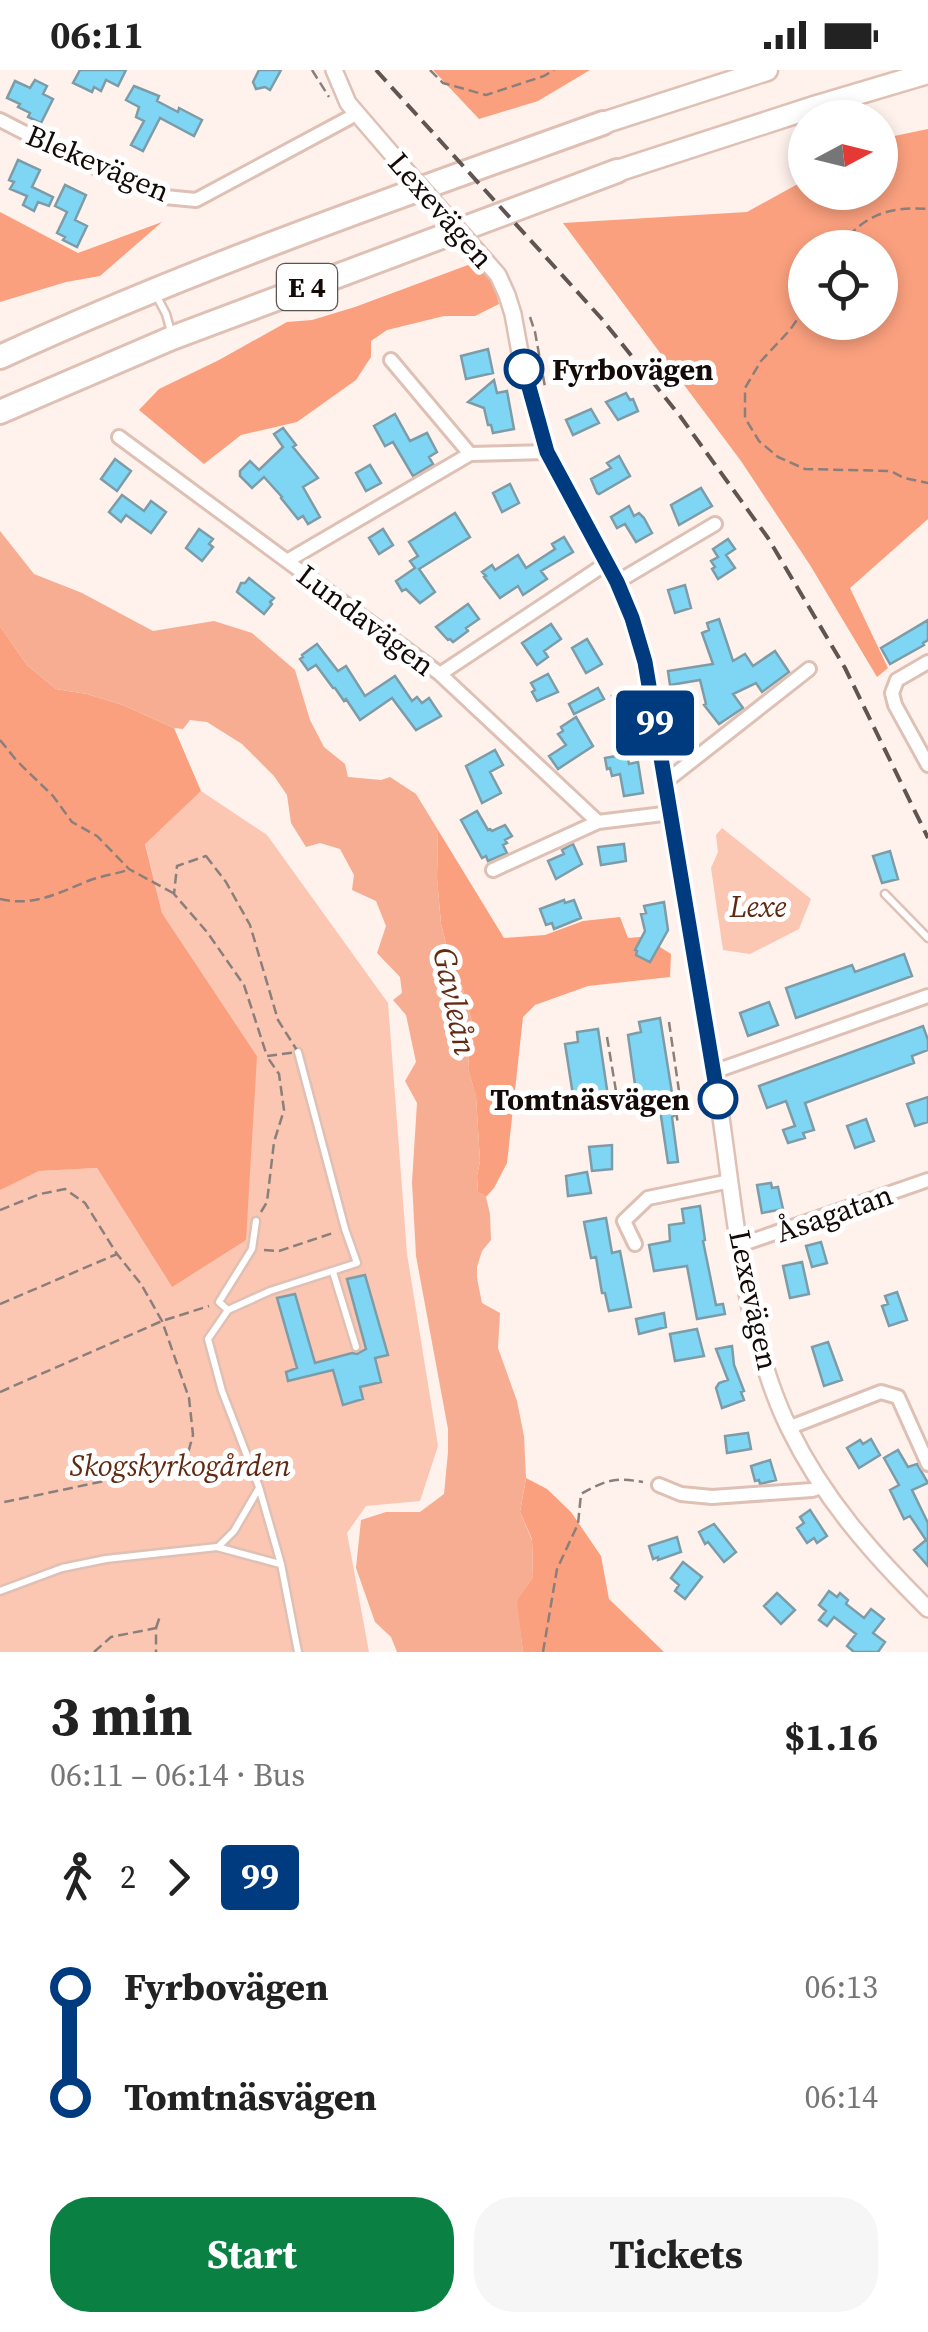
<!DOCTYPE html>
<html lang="en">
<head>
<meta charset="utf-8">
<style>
	:root { --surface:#fff; --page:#f6f6f6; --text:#222; --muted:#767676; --accent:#0b8043 }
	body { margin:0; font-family:"Source Serif 4",serif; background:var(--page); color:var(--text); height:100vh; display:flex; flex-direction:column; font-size:38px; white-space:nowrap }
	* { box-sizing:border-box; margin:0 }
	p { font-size:32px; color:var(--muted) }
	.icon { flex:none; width:55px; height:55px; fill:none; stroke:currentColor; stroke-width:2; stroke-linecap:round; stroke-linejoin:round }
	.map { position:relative; height:1582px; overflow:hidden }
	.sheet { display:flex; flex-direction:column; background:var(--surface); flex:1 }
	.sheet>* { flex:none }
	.badge { padding:0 20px; border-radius:8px; font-size:35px; line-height:65px }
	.needle { width:65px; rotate:83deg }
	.fabs { position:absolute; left:788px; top:30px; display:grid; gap:20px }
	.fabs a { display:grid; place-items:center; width:110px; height:110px; border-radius:50%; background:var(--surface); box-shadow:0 5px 15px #0003; font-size:50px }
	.map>.badge { position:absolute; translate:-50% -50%; box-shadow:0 0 0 5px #fff }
	.legs { display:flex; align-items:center; gap:15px; height:110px; padding:0 50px; font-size:32px }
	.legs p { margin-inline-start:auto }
	.overview { display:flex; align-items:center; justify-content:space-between; height:170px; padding:0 50px }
	h1 { font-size:55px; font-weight:700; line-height:75px }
	.cta { display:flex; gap:20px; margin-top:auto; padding:20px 50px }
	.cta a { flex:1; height:115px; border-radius:40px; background:var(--accent); color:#fff; font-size:40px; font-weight:700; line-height:115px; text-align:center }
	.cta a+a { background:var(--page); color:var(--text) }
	ul { padding:0 50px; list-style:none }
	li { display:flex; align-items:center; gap:35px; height:110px; font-size:38px }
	li i { display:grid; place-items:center; width:15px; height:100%; margin:0 12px; background:currentColor }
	li i::after { content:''; width:25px; height:25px; margin:-12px; border:8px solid; border-radius:50%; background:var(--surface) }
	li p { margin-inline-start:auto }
	li:first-child i { background:linear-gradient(#0000 50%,currentColor 0) }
	li:last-child i { background:linear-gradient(currentColor 50%,#0000 0) }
	.status { display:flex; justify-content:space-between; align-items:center; height:70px; padding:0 50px; background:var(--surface); direction:ltr }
	.status svg { height:28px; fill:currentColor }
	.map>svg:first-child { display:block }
	.green { fill:#fbc6b2 }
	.forest { fill:#faa07e; fill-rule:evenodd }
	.water { fill:#f6ad92 }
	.building { fill:#7fd6f4; stroke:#7c9ca8; stroke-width:2.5 }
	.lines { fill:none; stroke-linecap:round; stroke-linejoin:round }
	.service-casing { stroke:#dfc0b4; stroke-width:11 }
	.minor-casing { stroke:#dfc0b4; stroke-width:18 }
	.tertiary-casing { stroke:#dfc0b4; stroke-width:20 }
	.trunk-casing { stroke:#dfc0b4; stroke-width:25 }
	.motorway-casing { stroke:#dfc0b4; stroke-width:28 }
	.path { stroke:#8b7f7b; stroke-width:2.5; stroke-dasharray:10 5; stroke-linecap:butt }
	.service { stroke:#fff; stroke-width:6 }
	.minor { stroke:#fff; stroke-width:12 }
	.tertiary { stroke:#fff; stroke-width:15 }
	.trunk { stroke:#fff; stroke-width:20 }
	.motorway { stroke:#fff; stroke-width:22 }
	.rail { stroke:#605551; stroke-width:4; stroke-dasharray:15 8; stroke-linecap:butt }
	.tertiary-bridge-casing { stroke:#dfc0b4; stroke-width:20; stroke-linecap:butt }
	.tertiary-bridge { stroke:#fff; stroke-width:15 }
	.line-1-casing { stroke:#fff; stroke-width:22 }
	.line-1 { stroke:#003b80; stroke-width:15 }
	.stop-1-dot { fill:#fff; stroke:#003b80; stroke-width:5 }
	.labels { text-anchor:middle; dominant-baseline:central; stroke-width:10; stroke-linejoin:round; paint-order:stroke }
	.shield { fill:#fff; stroke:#5a5451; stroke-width:2.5 }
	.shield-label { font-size:28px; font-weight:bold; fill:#140a07 }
	.street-label { font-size:30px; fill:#140a07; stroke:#fff }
	.stop-label { font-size:30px; font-weight:bold; fill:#140a07; stroke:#fff; text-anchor:start }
	.park-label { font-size:30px; font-style:italic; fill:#602911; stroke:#fff }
	.water-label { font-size:32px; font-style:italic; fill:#622a13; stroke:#fff }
</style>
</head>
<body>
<div class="status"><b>06:11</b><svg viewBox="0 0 49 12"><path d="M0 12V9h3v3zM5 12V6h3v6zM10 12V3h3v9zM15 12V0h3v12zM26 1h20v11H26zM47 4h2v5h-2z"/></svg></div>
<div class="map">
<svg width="928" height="1582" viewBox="0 0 928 1582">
	<rect width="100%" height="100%" fill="#fff1ec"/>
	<!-- green -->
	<path class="green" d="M201,721L267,765L388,933L407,1184L438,1376L420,1431L366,1436L347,1463L369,1582H0V1119L39,1101L97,1098L172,1217L257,986L162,843L145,773Z
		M722,758L811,829L799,859L750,884L723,880L711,798L718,782L716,765Z"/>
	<!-- forest -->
	<path class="forest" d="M433,0H590L538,31L479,49Z
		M928,59V449L850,518L888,598L877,607L810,495L741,391L563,153L747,142L805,110V122H880V69ZM805,178H880V252H805Z
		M0,142L78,183L162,152L100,206L66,212L0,232Z
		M476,192L486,196L494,214L499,234L475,246H444L387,260L371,271V287L356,310L297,352L241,365L204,394L139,340L159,319L219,290L287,252L312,250L355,237Z
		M0,556L27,595L56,619L87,624L123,635L174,658L201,721L145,774L162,843L257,986L246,1170L172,1217L97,1098L39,1101L0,1120Z
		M438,760L504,868L545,865L583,851L620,847L628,868L651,866L660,877L671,884L670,907L588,916L535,935L523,947L507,1093L494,1118L486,1127L478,1122L477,1106L480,1091L476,1026L468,999L472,952L462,916L454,905L441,854L437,808Z
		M526,1408L547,1419L571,1442L601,1486L609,1529L664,1582H523L516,1531L533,1507L532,1469L520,1442Z"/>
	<!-- water -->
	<path class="water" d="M0,461L34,504L82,523L153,561L214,551L252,563L295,600L310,650L324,677L345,694L348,707L381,710L390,707L416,724L438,760L437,808L441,854L454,905L462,916L472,952L468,999L476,1025L480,1091L477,1106L478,1122L486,1127L490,1144L491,1170L482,1181L477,1197V1208L482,1233L500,1243L498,1278L517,1331L524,1366L526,1408L520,1442L532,1470L533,1507L517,1531L523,1582H397L391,1567L375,1552L356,1498L361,1450L386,1442H420L444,1424L448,1382V1359L416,1186L412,1112L417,1033L405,1011L416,992L406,945L393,930L402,923L400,907L377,883L386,856L376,831L352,820L354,805L340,779L320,773L306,777L291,753L287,725L274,706L242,674L207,652L190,650L183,659L174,658L123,635L87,624L56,619L27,595L0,556Z"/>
	<!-- building -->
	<path class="building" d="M80,0H126L118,16L106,10L101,21L94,17L92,22L73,13Z
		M259,0H281L270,20L265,17L256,19L253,12Z
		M35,10L47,16L43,24L53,29L41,53L28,47L30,43L18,37L20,34L7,28L15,11L30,18Z
		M134,16L159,26L157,31L178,42L179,38L202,50L194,66L160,48L143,81L131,75L144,51L136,47L139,37L126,30Z
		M18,90L40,100L32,117L53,127L49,136L38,132L34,141L23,135L27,126L10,119L14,112L9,110Z
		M65,115L86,125L75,150L87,156L77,177L63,170L65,167L57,163L67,142L55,136Z
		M488,279L493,303L466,309L461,286Z
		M494,310L497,323L507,321L514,359L493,363L491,355H488L484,338L468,332Z
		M626,323L630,330L633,329L638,341L618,350L606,332Z
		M591,339L599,353L573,365L566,350Z
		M395,344L410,371L427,363L437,382L429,387L433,394L413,406L393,372L385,376L374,356Z
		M283,358L296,375L293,377L318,408L303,417L320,447L308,454L303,446L298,449L281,428L282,427L264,407L252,418L240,406V401L250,391L259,400L283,377L274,364Z
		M619,386L630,406L599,424L597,423L591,409L611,398L607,393Z
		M115,389L131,401L117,421L101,409Z
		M370,395L381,413L366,421L356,403Z
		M510,414L519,433L502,442L493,423Z
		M701,418L712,436L679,455L671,435Z
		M122,425L144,441L151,431L166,442L151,463L126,445L121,452L109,442Z
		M629,436L634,446L639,443L644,448L652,463L636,472L625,454L617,458L611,447Z
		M455,443L470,467L419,499L435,522L420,533L406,519L402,521L396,511L415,498L410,491L418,486L409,472Z
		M199,459L213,469L209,474L213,477L202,491L186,478Z
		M383,459L393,475L379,484L369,468Z
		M564,467L573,482L541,501L547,509L523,525L518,516L500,528L484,507L486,506L482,502L492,495L495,500L518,485L526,498L555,479L552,474Z
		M728,469L735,479L726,485L735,498L718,509L712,499L715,497L711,491L718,487L713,479Z
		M249,508L274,528L270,532L272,534L264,544L237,522L241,513H245Z
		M685,515L691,538L675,543L668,520Z
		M468,534L479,549L466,558L468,561L453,572L450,569L448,570L436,557Z
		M719,549L733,591L745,584L753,596L775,581L789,602L762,622L756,613L733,624L743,638L719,654L704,635L706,634L700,610L670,615L668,601L713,594L702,563L709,560L707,553Z
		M928,550V570L923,573L924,575L890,594L881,578Z
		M551,554L561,569L544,581L548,587L537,595L522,573Z
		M587,569L602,594L586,603L572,578Z
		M317,574L338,601L346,596L365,626L395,606L412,631L417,627L422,633L429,628L441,646L416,660L392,628L360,650L346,629L344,631L335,618H333L316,595L308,600L300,589L303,587L302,585Z
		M548,604L558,622L537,631L532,622L535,620L531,613Z
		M598,618L604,629L574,644L569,634Z
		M632,622L636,641L616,645L612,626Z
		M576,647L593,676L558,699L549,686L566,675L558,664L563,661L561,657Z
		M495,680L503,695L490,702L501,723L482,733L466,696Z
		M627,684L629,694L638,692L643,723L624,726L620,704L612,706L610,698L607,699L605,688Z
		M477,741L488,760L490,759L492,761L505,755L512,766L505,770L507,773L503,775L507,783L488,791L486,786L482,788L461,750Z
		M573,774L582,794L556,809L548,791L564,784L562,780Z
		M624,774L626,791L601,795L598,777Z
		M890,781L898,809L882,813L873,786Z
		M564,830L565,833L574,830L581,848L554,859L552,853L546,855L540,839Z
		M664,832L668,860L650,892L636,885L637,881L635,880L645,861L641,844L646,843L644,836Z
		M904,884L912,906L796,948L786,918L852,895L855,902Z
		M769,932L778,955L748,966L740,943Z
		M660,948L672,1023L674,1046L672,1047L678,1092L668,1093L658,1026L637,1029L628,965L641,962L639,952Z
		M923,956L928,970V980L912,986L914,993L805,1033L814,1060L803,1063L805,1068L788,1073L783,1060L795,1056L786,1031L767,1038L759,1016Z
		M598,959L609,1033L575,1038L565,974L578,972L577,962Z
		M928,1027V1052L915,1056L907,1034Z
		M866,1049L874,1071L855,1078L847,1056Z
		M612,1075V1099L592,1101L589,1077Z
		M587,1102L591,1123L568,1126L566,1106Z
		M771,1113L772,1118L778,1117L783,1139L762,1143L757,1115Z
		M700,1136L705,1170L703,1171L716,1235L723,1234L725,1244L697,1249L687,1196L654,1201L649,1175L670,1171L669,1155L684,1153L682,1139Z
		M606,1148L612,1183L620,1181L631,1237L609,1241L605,1223H602L596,1187L591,1188L584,1152Z
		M821,1172L827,1193L812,1197L806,1176Z
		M802,1192L809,1224L790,1228L783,1196Z
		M365,1205L388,1285L375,1288L381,1312L360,1317L363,1329L343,1335L333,1300L288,1311L286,1302L297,1298L277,1228L295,1224L315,1293L352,1283L357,1284L366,1279L347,1209Z
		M897,1222L907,1250L889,1256L882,1236L888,1234L885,1226Z
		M664,1243L666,1257L639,1264L636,1249Z
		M697,1259L704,1286L675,1291L670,1264Z
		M828,1272L842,1310L824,1316L812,1277Z
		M732,1276L734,1295L744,1321L741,1322L744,1330L722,1338L716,1318L719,1313L728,1310L716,1279Z
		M748,1363L751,1379L727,1383L725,1366Z
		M871,1369L880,1385L859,1398L847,1378L860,1370L863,1374Z
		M898,1380L908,1397L917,1394L928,1413L912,1420L928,1453V1496L914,1480L926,1470L910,1446L904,1449L890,1420L899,1415L884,1388Z
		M770,1390L776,1410L760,1414L759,1410L755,1411L751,1396Z
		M810,1440L827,1466L817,1473L814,1468L807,1473L797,1458L804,1453L800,1447Z
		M714,1454L736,1482L724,1492L708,1472L705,1474L699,1462Z
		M677,1467L681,1482L658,1490V1487L653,1489L649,1476Z
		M683,1492L702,1507L685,1529L675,1521L679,1515L671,1508Z
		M829,1521L837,1527L840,1523L848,1530L846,1534L864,1548L871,1539L884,1549L873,1563L885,1572L878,1582H854L847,1576L856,1564L834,1547L827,1556L819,1550L826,1541L819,1535Z
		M777,1523L795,1540L781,1554L764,1536Z"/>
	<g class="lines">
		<!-- service casing -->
		<g class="service-casing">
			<path id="service" d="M155,223L166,244L171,262
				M885,824L928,868
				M298,982L345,1159L357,1193L270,1221L228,1240L208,1269L222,1321L259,1417L281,1494L298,1582
				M333,1202L356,1277
				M228,1240L219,1232L252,1179L256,1151
				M218,1477L234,1461L259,1418
				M0,1521L62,1498L106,1489L217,1477L280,1494"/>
		</g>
		<!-- minor casing -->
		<g class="minor-casing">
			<path id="minor" d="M0,50L74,88L165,127L196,130L349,48L356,42
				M391,290L470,384
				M119,367L440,604L598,752
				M287,491L470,384L547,382
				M617,512L715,454
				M928,592L897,610L892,623L895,635L928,695
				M440,604L607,493
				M665,712L809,599
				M493,800L598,752L671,743
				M713,1002L928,926
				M635,1174L624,1151L648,1128L730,1111
				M740,1175L928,1110
				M788,1358L881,1322L898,1327L928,1394
				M659,1415L681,1424L712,1427L812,1420L821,1417"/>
		</g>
		<!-- tertiary casing -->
		<g class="tertiary-casing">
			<path id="tertiary" d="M334,0L348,33L403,97
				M477,181L498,205L507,225L513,244L523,299L547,382L617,512L632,548L645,592C670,740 695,887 719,1034C735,1138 743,1266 790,1360C823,1428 874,1486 928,1539"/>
		</g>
		<!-- trunk casing -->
		<g class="trunk-casing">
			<path id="trunk" d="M603,53L767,0
				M617,101L817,36L928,3"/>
		</g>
		<!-- motorway casing -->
		<g class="motorway-casing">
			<path id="motorway" d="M0,287C196,197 400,126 603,53
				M0,342L172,268L617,101"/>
		</g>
		<!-- path -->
		<path class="path" d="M312,0L329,27
			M430,0L443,13L486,25L544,6L554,0
			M839,178C863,145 889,136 928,139
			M805,238L790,260L761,291L745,318V348L759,371L778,387L805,399L891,401L904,408L928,413
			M530,247L535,262L545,317
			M0,670L17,691L53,726L72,752L97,766L129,799L173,823
			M206,786L226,812L250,855L278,950L298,982L267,986L244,915L207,862L174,824L177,796Z
			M0,829C33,837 58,823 88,811C101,806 115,804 128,800
			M669,952L679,1021L675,1036L678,1054
			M607,967L618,1033L623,1035L677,1028
			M0,1140L40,1124L65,1119L85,1133L117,1184L141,1214L162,1251L189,1328L193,1365L187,1387L171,1397L0,1433
			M261,1142L267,1132L274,1072L284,1040L279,1004L268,988
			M264,1180L279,1181L333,1163
			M0,1234L117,1184
			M0,1322L162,1251L209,1236
			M156,1558L160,1546
			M94,1582L111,1567L156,1558V1582
			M543,1582L557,1499L578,1454L581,1424C606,1410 614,1407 643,1412"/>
		<!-- service -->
		<use href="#service" class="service"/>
		<!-- minor -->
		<use href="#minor" class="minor"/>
		<!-- tertiary -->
		<use href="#tertiary" class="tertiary"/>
		<!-- trunk -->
		<use href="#trunk" class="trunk"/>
		<!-- motorway -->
		<use href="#motorway" class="motorway"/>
		<!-- rail -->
		<path class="rail" d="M376,0L601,248L680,346L768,468L845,598L928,768"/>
		<!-- tertiary-bridge casing -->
		<g class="tertiary-bridge-casing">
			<path id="tertiary-bridge" d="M403,97L477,181"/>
		</g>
		<!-- tertiary-bridge -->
		<use href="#tertiary-bridge" class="tertiary-bridge"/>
	</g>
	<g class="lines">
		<!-- line-1 casing -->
		<g class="line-1-casing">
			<path id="line-1" d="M524,299L547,382L617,512L632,548L645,592L718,1029"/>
		</g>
		<!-- line-1 -->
		<use href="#line-1" class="line-1"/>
	</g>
	<!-- markers -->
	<g class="stop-1-dot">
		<circle cx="524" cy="299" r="18"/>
		<circle cx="718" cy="1029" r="18"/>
	</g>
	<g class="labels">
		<!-- shield labels -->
		<rect class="shield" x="277" y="194" width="60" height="46" rx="8"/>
		<g class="shield-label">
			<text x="307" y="217">E 4</text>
		</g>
		<!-- street labels -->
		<g class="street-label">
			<text transform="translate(98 93) rotate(23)">Blekevägen</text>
			<text transform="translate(441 140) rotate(49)">Lexevägen</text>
			<text transform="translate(366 550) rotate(37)">Lundavägen</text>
			<text transform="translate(834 1143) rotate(-19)">Åsagatan</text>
			<text transform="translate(754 1230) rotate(78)">Lexevägen</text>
		</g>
		<!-- stop labels -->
		<g class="stop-label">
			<text x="552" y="299">Fyrbovägen</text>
			<text x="690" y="1029" text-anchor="end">Tomtnäsvägen</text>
		</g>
		<!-- park labels -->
		<g class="park-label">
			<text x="758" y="836">Lexe</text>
			<text x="180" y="1395">Skogskyrkogården</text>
		</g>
		<!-- water labels -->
		<g class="water-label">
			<text transform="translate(455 931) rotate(78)">Gavleån</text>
		</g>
	</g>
</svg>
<div class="fabs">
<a><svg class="needle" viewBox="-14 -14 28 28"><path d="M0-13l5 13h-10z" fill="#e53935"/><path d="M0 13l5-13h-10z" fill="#767676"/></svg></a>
<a><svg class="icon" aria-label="locate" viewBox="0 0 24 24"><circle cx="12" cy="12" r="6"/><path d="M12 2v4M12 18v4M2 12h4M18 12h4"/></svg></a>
</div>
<b class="badge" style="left:655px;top:653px;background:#003b80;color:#fff">99</b>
</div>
<section class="sheet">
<div class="overview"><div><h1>3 min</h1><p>06:11 – 06:14 · Bus</p></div><b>$1.16</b></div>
<div class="legs"><svg class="icon" aria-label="walk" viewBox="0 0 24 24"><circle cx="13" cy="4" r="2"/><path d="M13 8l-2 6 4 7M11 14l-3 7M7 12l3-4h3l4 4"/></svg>2<svg class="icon" aria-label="forward" viewBox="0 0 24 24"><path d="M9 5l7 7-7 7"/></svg><b class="badge" style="background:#003b80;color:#fff">99</b></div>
<ul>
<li><i style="color:#003b80"></i><b>Fyrbovägen</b><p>06:13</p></li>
<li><i style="color:#003b80"></i><b>Tomtnäsvägen</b><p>06:14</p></li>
</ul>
<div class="cta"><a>Start</a><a>Tickets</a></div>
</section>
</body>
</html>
